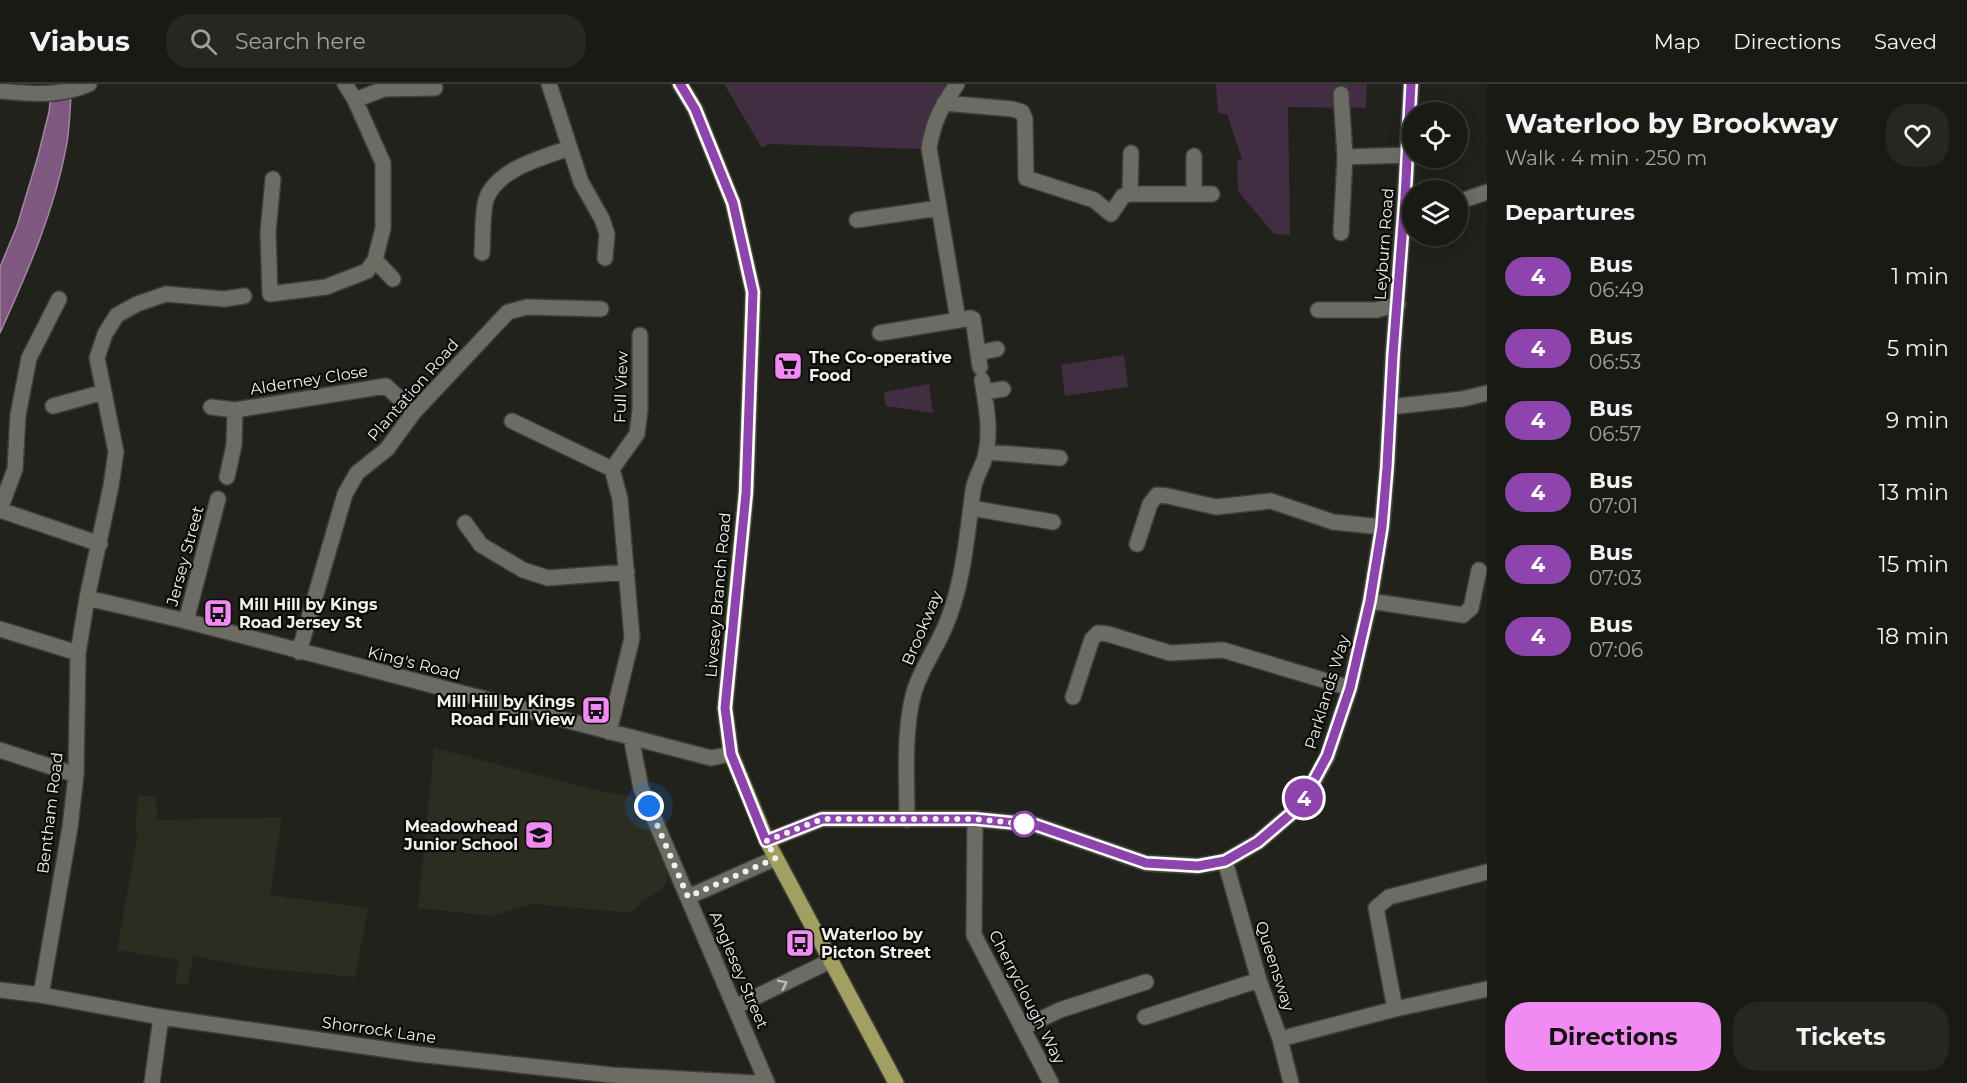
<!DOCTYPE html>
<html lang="en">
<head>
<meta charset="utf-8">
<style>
	:root { --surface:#1a1a15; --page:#272722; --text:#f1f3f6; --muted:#9fa1a0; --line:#383834; --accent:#f28af3 }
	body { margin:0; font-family:Montserrat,sans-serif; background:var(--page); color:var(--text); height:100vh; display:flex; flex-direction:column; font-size:22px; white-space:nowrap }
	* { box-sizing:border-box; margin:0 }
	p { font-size:20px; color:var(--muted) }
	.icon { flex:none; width:33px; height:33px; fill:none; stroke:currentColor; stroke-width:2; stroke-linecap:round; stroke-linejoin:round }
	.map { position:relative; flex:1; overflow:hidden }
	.sheet { display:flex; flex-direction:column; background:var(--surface); width:480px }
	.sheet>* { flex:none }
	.badge { padding:0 12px; border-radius:20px; font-size:21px; line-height:39px }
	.controls { position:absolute; left:1402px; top:18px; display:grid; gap:12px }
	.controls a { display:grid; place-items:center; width:66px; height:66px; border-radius:50%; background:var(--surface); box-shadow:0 3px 15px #0003,0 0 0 2px var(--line); font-size:30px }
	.you { position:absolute; width:30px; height:30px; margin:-15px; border:4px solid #fff; border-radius:50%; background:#1a73e8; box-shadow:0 0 0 9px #1a73e833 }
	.map>.badge { position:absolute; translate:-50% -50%; box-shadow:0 0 0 3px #fff }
	h2 { padding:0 18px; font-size:22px; line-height:54px }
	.round { display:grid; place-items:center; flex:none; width:63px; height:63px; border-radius:24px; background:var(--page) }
	.overview { display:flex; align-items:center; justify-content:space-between; height:102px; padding:0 18px }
	h1 { font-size:28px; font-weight:700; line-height:45px }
	.primary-button { display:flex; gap:12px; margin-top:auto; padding:12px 18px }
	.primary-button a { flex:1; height:69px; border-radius:24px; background:var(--accent); color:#111; font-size:24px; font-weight:700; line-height:69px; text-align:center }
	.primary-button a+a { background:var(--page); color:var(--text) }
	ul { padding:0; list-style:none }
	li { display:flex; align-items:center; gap:18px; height:72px; padding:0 18px }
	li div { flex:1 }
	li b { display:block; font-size:22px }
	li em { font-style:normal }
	li .badge { min-width:66px; font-weight:700; text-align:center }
	header { display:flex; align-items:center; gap:36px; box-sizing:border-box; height:84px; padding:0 30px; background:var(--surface); border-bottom:2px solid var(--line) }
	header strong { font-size:28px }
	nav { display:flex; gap:33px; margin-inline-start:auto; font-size:21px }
	.search { width:420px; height:54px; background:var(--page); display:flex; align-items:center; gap:15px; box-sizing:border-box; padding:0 21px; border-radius:24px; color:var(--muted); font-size:22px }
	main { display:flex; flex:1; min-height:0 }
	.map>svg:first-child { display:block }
	.built { fill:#2c2c20 }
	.green { fill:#432d43 }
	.water { fill:#7f587f; stroke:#a186a0; stroke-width:1.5 }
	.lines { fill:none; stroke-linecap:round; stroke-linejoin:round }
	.street-casing { stroke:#3d3d39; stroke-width:18 }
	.primary-casing { stroke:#3d3d39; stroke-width:18 }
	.street { stroke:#6c6c65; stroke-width:15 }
	.primary { stroke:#a2a061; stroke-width:15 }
	.oneway { stroke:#bbbbb6 }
	.line-casing { stroke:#fff; stroke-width:14 }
	.line { stroke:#8e44ad; stroke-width:9 }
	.walk { stroke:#f0f0ec; stroke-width:6; stroke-dasharray:0 10.8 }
	.stop-dot { fill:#fff; stroke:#8e44ad; stroke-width:3 }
	.labels { text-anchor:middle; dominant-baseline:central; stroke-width:4.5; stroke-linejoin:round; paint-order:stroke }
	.street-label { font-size:16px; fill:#f0f0ec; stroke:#0b0b09 }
	.poi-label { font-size:16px; font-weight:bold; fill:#f0f0ec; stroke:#0b0b09; text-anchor:start }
</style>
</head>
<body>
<header>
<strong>Viabus</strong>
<div class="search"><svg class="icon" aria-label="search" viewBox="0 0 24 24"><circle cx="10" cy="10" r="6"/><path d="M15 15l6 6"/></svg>Search here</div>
<nav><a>Map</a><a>Directions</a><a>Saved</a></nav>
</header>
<main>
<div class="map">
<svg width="1487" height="999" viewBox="0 0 1487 999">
	<rect width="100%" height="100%" fill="#22221c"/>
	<!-- built -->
	<path class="built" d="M434,664L597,706L638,714L669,788L667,798L662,805L646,815L631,829L533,820L491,832L418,824Z
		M138,711L156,713L157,736L282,733L270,811L368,824L355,893L258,884L193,872L188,901L175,899L179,876L117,866L138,748L135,747Z"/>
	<!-- green -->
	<path class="green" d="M724,0H954L925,65L769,60L762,64Z
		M1216,0H1367L1366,24L1288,23L1290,151L1274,150L1238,107L1237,77L1242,75L1227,30L1218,29Z
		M1124,271L1128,303L1065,312L1061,281Z
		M929,300L933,329L886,322L884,308Z"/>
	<!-- water -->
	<path class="water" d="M52,0H72C70,20 70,40 67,59C55,126 28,187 0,249V183L17,142L38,72L49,28Z"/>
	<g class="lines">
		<!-- street casing -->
		<g class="street-casing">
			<path id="street" d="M549,0L581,98L602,135L607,150L605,174
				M957,0C941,24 934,35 929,64L958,236
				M0,7C31,10 60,13 89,0
				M1341,10L1345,73
				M355,16L384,5L435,4
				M944,19L1012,25L1022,28L1025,35L1026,94L1094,116L1111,130L1123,112L1130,110L1131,69
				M273,95L268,148L270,210L326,203L367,187L375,176L383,144V79L355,16L345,0
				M1130,110H1212
				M1194,110V72
				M1458,118L1487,108
				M857,136L939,124
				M1341,149L1345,73L1407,71
				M482,169C483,157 482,123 487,113C500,84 542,74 569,64
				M375,176L393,195
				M1318,226H1376L1398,220
				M880,249L971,234L973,235L980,283
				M978,269L997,265
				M984,308L1003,305
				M53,322L104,308
				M211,323L235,326L386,302L414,328
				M1390,323L1462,315L1487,309
				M512,337L612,385L620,415L632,554L609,648
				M987,368L1060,374
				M612,385L637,350L640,326V251
				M227,393L234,361L235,326
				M971,424L1053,438
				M0,425L15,385L18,331L29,274L59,215
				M0,426L100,460
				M465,439L481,461L523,486L548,494L627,488
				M1137,460L1150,420L1157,411L1168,412L1216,423L1271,417L1333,438L1382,443
				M87,514L186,537L711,674L731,670
				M1370,517L1463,531L1471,524L1479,486
				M186,537L218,415
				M0,545L78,569
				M299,568L345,410L357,389L387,365L414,328L508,228L527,223L601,225
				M1073,613L1092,555L1098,549L1108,550L1170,569L1223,566L1350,604
				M631,653L641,704L767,999
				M0,666L76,691
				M975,735L974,851L1051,999
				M907,736C907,694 903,649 914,608C922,582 940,559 949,533C964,493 967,450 973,407C974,394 984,382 986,369C991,345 986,320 982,296
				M767,757L822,735H975L1036,741L1146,779L1198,782L1225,777L1258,758L1300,722L1327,673L1350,604L1370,517L1382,443L1387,383L1393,270L1405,114L1411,0
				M1225,777L1259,896L1280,955L1291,999
				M688,813L776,774
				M0,906L41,911L161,933L417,970L611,991L756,999
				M41,911L70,743L76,691L78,569L87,514L111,402L116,368L97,274L105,250L117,231L137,220L166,210L224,215L244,212
				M735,923L830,877
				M1395,925L1376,824L1389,813L1487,788
				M1145,933L1259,896
				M1022,944L1060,926L1146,898
				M1280,955L1395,925L1487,905
				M152,999L161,933"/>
		</g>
		<!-- primary casing -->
		<g class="primary-casing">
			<path id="primary" d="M680,0L695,25L733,119L753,208L746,409L725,624L731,670L767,757L896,999"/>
		</g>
		<!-- street -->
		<use href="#street" class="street"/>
		<!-- primary -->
		<use href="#primary" class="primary"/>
	</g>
	<!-- one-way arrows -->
	<defs><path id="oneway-chevron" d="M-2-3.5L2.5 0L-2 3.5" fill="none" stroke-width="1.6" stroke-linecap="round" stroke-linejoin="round" transform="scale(1.5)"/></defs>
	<use class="oneway" href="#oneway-chevron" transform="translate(783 900) rotate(-26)"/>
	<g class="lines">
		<!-- line casing -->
		<g class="line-casing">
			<path id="line" d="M680,0L695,25L733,119L753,208L746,409L725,624L731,670L766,757L822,735H975L1036,741L1146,779L1198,782L1225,777L1258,758L1300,722L1327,672L1350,604L1370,517L1382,443L1387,383L1393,270L1405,114L1411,0"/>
		</g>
		<!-- line -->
		<use href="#line" class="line"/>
		<!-- walk -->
		<path class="walk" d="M649,722L688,813L776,774L766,757L822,735H975L1024,740"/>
	</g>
	<!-- icons -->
	<defs>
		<g id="supermarket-square" transform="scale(1.5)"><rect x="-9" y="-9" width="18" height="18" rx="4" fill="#f28af3" stroke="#0b0b09"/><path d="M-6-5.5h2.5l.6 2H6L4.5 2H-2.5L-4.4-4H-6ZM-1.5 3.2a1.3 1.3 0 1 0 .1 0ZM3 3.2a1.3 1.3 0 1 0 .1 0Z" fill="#111"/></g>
		<g id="bus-square" transform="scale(1.5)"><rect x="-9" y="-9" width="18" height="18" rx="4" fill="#f28af3" stroke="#0b0b09"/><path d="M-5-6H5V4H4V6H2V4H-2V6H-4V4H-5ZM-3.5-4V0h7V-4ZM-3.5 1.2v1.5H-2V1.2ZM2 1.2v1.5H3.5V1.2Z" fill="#111"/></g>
		<g id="school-square" transform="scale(1.5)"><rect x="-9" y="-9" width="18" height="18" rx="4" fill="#f28af3" stroke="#0b0b09"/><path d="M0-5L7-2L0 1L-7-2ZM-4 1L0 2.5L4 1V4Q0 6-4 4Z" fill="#111"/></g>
	</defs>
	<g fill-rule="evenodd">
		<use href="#supermarket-square" x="788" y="282"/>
		<use href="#bus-square" x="218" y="529"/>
		<use href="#bus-square" x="596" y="626"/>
		<use href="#school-square" x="539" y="751"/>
		<use href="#bus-square" x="800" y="859"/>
	</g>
	<!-- markers -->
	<circle class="stop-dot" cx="1024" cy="740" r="12"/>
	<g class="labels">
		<!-- street labels -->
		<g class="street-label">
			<text transform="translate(1384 160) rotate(-86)">Leyburn Road</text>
			<text transform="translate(309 296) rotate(-9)">Alderney Close</text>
			<text transform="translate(621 303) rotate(-88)">Full View</text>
			<text transform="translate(413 306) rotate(-49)">Plantation Road</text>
			<text transform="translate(185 472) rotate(-75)">Jersey Street</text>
			<text transform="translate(718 511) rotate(-85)">Livesey Branch Road</text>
			<text transform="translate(922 544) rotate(-67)">Brookway</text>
			<text transform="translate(414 579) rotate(14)">King's Road</text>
			<text transform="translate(1327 608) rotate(-73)">Parklands Way</text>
			<text transform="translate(50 729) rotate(-83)">Bentham Road</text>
			<text transform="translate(1275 882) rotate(72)">Queensway</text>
			<text transform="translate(739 886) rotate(67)">Anglesey Street</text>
			<text transform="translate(1027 913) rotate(63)">Cherryclough Way</text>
			<text transform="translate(379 946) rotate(8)">Shorrock Lane</text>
		</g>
		<!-- poi labels -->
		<g class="poi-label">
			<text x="809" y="273">The Co-operative<tspan x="809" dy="18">Food</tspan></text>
			<text x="239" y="520">Mill Hill by Kings<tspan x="239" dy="18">Road Jersey St</tspan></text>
			<text x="575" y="617" text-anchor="end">Mill Hill by Kings<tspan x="575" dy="18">Road Full View</tspan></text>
			<text x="518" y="742" text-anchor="end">Meadowhead<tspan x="518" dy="18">Junior School</tspan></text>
			<text x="821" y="850">Waterloo by<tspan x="821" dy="18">Picton Street</tspan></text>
		</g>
	</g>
</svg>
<div class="controls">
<a><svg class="icon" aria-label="locate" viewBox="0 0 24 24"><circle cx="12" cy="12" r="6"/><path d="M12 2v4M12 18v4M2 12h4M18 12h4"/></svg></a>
<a><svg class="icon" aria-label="layers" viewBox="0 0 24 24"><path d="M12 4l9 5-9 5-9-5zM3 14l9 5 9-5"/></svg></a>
</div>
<div class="you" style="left:649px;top:722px"></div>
<b class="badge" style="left:1304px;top:714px;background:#8e44ad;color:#fff">4</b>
</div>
<section class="sheet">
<div class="overview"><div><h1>Waterloo by Brookway</h1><p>Walk · 4 min · 250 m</p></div><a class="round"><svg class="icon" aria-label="heart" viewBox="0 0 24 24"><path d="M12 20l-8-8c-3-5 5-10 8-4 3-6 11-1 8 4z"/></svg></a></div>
<h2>Departures</h2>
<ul>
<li><span class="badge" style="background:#8e44ad;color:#fff">4</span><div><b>Bus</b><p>06:49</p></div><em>1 min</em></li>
<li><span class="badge" style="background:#8e44ad;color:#fff">4</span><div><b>Bus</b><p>06:53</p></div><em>5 min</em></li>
<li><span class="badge" style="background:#8e44ad;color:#fff">4</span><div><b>Bus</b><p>06:57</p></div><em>9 min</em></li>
<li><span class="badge" style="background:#8e44ad;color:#fff">4</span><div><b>Bus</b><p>07:01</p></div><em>13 min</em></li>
<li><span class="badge" style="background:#8e44ad;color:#fff">4</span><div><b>Bus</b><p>07:03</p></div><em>15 min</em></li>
<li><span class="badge" style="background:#8e44ad;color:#fff">4</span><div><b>Bus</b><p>07:06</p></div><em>18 min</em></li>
</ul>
<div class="primary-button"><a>Directions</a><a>Tickets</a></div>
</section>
</main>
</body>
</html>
